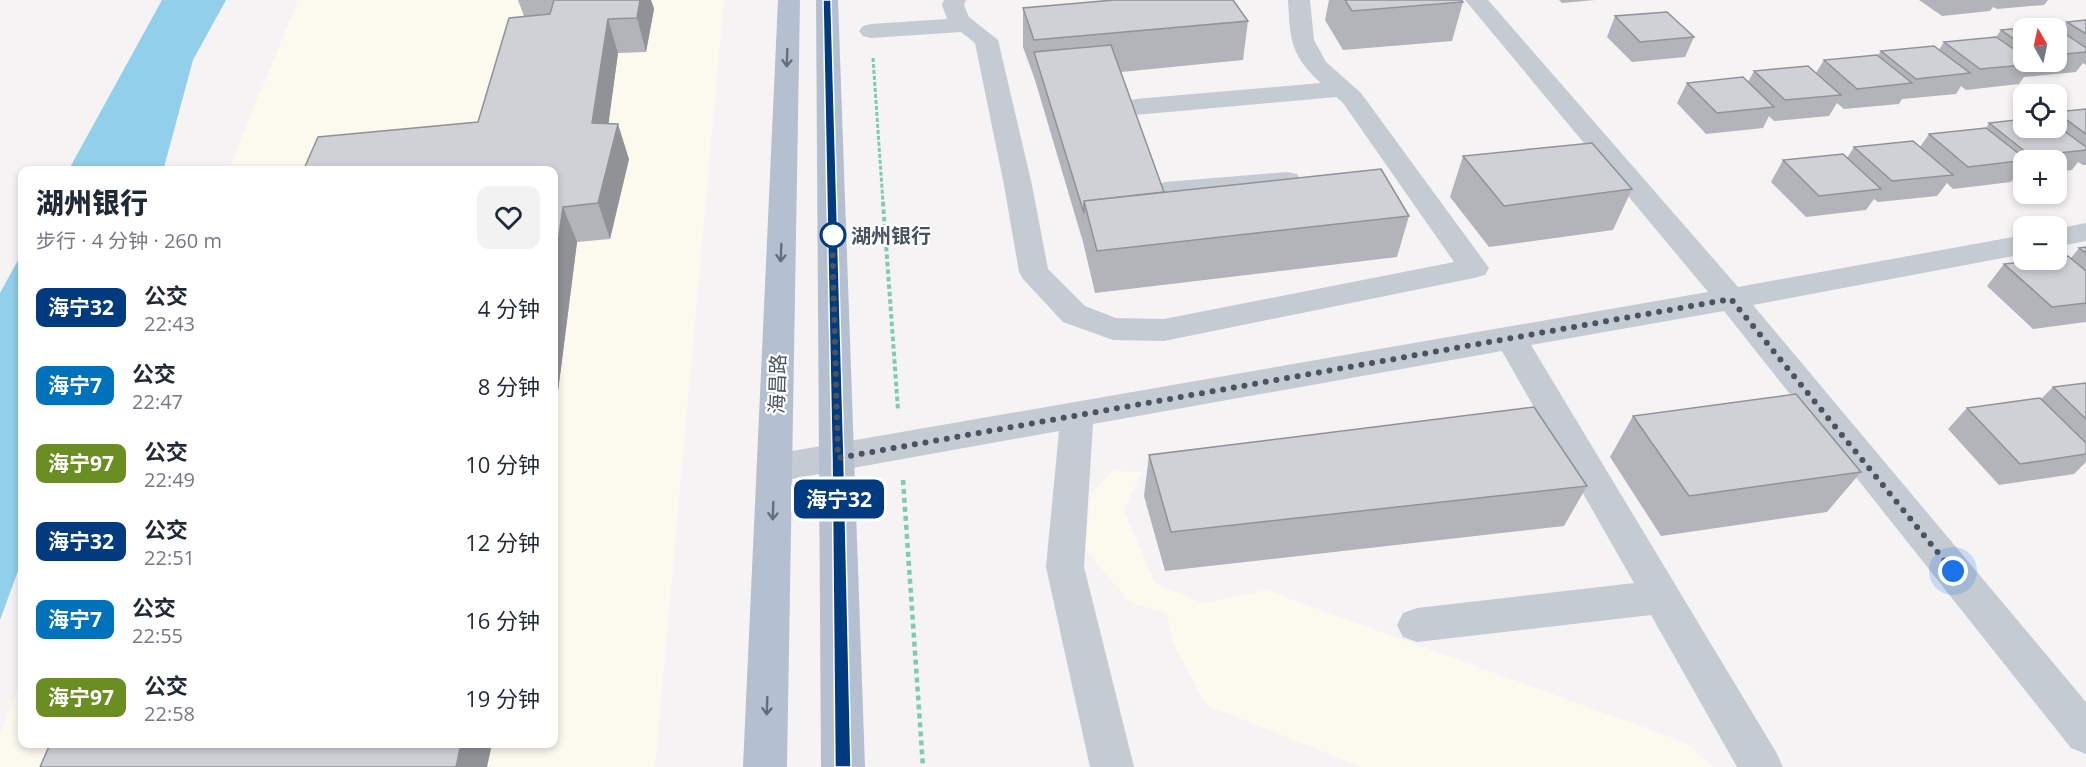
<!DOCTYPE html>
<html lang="zh">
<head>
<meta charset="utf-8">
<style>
	:root { --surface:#fff; --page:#f2f2f3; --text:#1f2937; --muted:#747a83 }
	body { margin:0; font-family:"Open Sans","Noto Sans SC",sans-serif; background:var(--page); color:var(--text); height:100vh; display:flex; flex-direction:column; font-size:22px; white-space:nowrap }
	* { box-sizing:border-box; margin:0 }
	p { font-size:20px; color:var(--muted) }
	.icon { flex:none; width:33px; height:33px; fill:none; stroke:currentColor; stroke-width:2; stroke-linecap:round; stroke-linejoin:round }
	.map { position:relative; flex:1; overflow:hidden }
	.drawer { position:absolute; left:18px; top:166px; width:540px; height:582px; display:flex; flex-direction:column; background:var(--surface); border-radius:12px; box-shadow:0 3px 9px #0003 }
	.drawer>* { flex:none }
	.badge { padding:0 12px; border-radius:9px; font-size:21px; line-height:39px }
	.needle { width:39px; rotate:351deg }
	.buttons { position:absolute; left:2013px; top:18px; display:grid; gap:12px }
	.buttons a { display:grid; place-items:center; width:54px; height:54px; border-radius:12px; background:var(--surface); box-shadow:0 3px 9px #0003; font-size:30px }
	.you { position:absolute; width:30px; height:30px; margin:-15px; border:4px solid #fff; border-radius:50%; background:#1a73e8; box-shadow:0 0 0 9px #1a73e833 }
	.map>.badge { position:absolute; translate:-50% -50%; box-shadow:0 0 0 3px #fff }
	.round { display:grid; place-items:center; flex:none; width:63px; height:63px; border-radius:12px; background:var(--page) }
	.summary { display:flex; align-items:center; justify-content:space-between; height:102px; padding:0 18px }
	h1 { font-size:28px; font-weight:800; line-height:45px }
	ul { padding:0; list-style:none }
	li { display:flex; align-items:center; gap:18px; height:78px; padding:0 18px }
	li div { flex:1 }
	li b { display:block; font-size:22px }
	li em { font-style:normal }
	li .badge { min-width:66px; font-weight:700; text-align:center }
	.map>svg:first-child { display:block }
	.commercial { fill:#fcfaef }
	.water { fill:#92cfeb }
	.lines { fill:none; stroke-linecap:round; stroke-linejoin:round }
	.path-far2 { stroke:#7ccdae; stroke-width:3; stroke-dasharray:4 2; stroke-linecap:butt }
	.path-far1 { stroke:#7ccdae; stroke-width:4; stroke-dasharray:4.5 3; stroke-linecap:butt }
	.path { stroke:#7ccdae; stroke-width:4.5; stroke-dasharray:5 4; stroke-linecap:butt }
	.minor { fill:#c4cbd3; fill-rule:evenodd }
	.major { fill:#b4bfd0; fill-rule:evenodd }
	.wall { fill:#b2b4b9; fill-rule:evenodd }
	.shaded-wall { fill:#919296 }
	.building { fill:#cfd1d7; stroke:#919296; stroke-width:1.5 }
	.oneway { stroke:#646e7c }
	.line { fill:#003b80; stroke:#fff; stroke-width:1.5 }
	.walk { stroke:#4a5360; stroke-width:6; stroke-dasharray:0 10.8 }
	.stop-dot { fill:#fff; stroke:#003b80; stroke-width:3 }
	.labels { text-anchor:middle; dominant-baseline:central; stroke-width:4.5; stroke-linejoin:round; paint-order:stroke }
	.stop-label { font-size:20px; font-weight:bold; fill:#4a5360; stroke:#fff; text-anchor:start }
	.street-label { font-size:20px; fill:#4a5360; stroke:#fff }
</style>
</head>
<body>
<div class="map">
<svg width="2086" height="767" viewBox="0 0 2086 767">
	<rect width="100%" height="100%" fill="#f5f3f3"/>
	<!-- commercial -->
	<path class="commercial" d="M298,0H724L655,767H0V735L22,679V744H554V171H228Z
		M1113,471L1142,472L1124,510L1155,583L1202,603L1266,590L1684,742L1714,767H1362L1206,705L1173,643L1167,614L1130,602L1085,549L1091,493Z"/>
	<!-- water -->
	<path class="water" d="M162,0H226L193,60L163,171H68Z
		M22,253V560L0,620V293Z"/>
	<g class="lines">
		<!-- path-far2 -->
		<path class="path-far2" d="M873,58L883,203"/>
		<!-- path-far1 -->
		<path class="path-far1" d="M883,202L898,410"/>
		<!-- path -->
		<path class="path" d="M903,480L923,767"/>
		<!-- minor -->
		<path class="minor" d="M944,0H966L964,5L969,17L998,40L1032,185L1048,269L1085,306L1116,318L1164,319L1454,262L1343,103L1336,97L1135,115L1126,112L1122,107L1126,102L1135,99L1321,83C1290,55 1290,39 1288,0H1310L1314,40L1326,62L1361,93L1489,268L1485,275L1474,278L1164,341L1113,340L1063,322L1023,279L1019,272L1004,185L975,43L961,32L871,38L863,36L859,31L863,26L871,24L947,19L942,5Z
			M1465,0H1488L1738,287L2024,235V254L1753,305L2086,702V754L2071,748L1724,311L1531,345L1776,752L1783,767H1737L1651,615L1417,642L1403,637L1397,625L1403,613L1417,608L1634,583L1502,351L1093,424L1084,567L1134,767H1090L1046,567L1059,431L775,482L763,478L757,468L763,458L775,454L1708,292Z
			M1287,172L1297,174L1301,180L1297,186L1165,200L1155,197L1151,191L1155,185L1165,182Z
			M2086,223V241L2056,247V229Z"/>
		<!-- major -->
		<path class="major" d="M778,0H800L787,767H743Z
			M816,0H838L865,767H821Z"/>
	</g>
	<!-- wall -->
	<path class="wall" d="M518,0H651L654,9L646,52L618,53L608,124L629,159L610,239L577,242L554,423V171L478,122L524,16Z
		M1329,0H1461L1463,2L1452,41L1343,50L1325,20Z
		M1559,0H1595L1562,3Z
		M1919,0H2048L2044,5L1997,9L1993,7L1990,11L1942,16Z
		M1023,8L1248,21L1243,60L1121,72L1164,192L1409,216L1397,257L1095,293L1083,242L1035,80L1023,47Z
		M1615,16L1694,37L1685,57L1632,62L1607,37Z
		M2086,20V65L2083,63L2076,72L2024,77L2019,84L1966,90L1961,86L1956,94L1902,99L1899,104L1844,109L1837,103L1829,116L1774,121L1769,116L1763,128L1706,134L1677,103L1687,83L1743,77L1748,82L1754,71L1808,66L1816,73L1824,60L1878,55L1881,51L1934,46L1939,50L1944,42L1996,37L2001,30L2052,25L2060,31L2067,22ZM2024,28H2056V62H2024Z
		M2086,109V165H2083L2078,162L2072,170L2056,172V160H2024V176L2015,177L2011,182L1953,189L1947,183L1937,196L1878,202L1874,199L1866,210L1806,217L1771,182L1783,160L1847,158L1854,147H1920L1929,134L1986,128L1989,123L2056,128V112Z
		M1463,156L1632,189L1613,230L1489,247L1450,197Z
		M2086,247V322L2033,329L1987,286L2004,264L2071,258L2079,248Z
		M2086,383V462L2074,474L1999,485L1948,429L1967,408L2041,399L2053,387Z
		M1633,416L1861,472L1827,512L1661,536L1610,457Z
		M1149,455L1587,486L1564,526L1165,571L1144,496Z"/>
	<!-- shaded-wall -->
	<path class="shaded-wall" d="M640,0H651L654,9L646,52L637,18Z
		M608,19L618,53L604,157L592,123Z
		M618,124L629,159L610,239L598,203Z
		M563,207L577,242L554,423V273Z
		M461,744H492L487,767H456Z"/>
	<!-- building -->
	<path class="building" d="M554,0H640L637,18L608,19L592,123L618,124L598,203L563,207L554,273V171H303L318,137L478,122L509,18L550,14Z
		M1114,0H1233L1248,21L1034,40L1023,8Z
		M1345,0H1461L1463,2L1352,11Z
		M1667,12L1694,37L1640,42L1615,16Z
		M2086,20V34L2067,22Z
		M2052,25L2086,48V52L2056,55V28H2024V46L2001,30Z
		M1996,37L2024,56V62H2031L2034,64L1980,69L1944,42Z
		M1111,45L1164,192L1084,201V213L1034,52Z
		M1934,46L1970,73L1916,79L1881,51Z
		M1877,55L1912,83L1857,89L1824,60Z
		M1808,66L1841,95L1785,100L1754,71Z
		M1743,77L1774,107L1717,113L1687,83Z
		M2086,109V134L2056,112Z
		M2024,119V128H2056V125L2086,147V150L2031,156L1989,123Z
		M1986,128L2027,160L1968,167L1929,134Z
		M1913,141L1953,175L1892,181L1854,147Z
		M1592,143L1632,189L1504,206L1463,156Z
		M1843,154L1881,189L1819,196L1783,160Z
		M1381,169L1409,216L1097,251L1084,201Z
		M2086,247V253L2079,248Z
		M2068,256L2086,271V303L2052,307L2004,264L2043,260H2056V258Z
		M2086,383V419L2053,387Z
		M1796,394L1861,472L1689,496L1633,416Z
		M2040,398L2086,443V454L2020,464L1967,408Z
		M1534,407L1587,486L1171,532L1149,455Z
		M50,744H461L456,767H40Z"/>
	<!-- one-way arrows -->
	<defs><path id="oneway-shaft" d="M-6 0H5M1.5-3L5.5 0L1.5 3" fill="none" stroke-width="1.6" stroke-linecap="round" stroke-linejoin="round" transform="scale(1.5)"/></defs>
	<g class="oneway">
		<use href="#oneway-shaft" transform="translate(787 58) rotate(92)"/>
		<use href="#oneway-shaft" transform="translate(781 253) rotate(92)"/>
		<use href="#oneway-shaft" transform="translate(773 511) rotate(92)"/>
		<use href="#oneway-shaft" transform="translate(767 706) rotate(92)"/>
	</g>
	<!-- line -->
	<path class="line" d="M823,0H831L844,458L851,767H835L832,458Z"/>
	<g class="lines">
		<!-- walk -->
		<path class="walk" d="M833,235L832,229L838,458L1731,299L1953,571"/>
	</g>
	<!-- markers -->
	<circle class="stop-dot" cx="833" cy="235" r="12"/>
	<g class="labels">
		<!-- stop labels -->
		<g class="stop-label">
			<text x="851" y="235">湖州银行</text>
		</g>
		<!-- street labels -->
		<g class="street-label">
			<text transform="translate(777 384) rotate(-88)">海昌路</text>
		</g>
	</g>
</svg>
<div class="buttons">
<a><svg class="needle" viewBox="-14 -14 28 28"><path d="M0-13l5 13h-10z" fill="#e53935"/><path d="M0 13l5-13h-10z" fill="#747a83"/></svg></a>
<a><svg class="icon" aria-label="locate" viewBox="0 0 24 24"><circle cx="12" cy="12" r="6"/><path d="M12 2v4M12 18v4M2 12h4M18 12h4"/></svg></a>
<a>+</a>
<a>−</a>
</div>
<div class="you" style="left:1953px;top:571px"></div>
<b class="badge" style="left:839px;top:499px;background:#003b80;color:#fff">海宁32</b>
<section class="drawer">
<div class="summary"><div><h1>湖州银行</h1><p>步行 · 4 分钟 · 260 m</p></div><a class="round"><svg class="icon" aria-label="heart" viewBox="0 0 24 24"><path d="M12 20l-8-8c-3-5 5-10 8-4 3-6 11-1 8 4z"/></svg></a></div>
<ul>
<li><span class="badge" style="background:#003b80;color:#fff">海宁32</span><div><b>公交</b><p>22:43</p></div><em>4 分钟</em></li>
<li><span class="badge" style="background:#0072bc;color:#fff">海宁7</span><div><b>公交</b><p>22:47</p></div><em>8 分钟</em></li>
<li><span class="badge" style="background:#6b8e23;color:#fff">海宁97</span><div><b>公交</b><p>22:49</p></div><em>10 分钟</em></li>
<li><span class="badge" style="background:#003b80;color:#fff">海宁32</span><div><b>公交</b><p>22:51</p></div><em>12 分钟</em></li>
<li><span class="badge" style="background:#0072bc;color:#fff">海宁7</span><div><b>公交</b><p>22:55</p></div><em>16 分钟</em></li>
<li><span class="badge" style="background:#6b8e23;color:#fff">海宁97</span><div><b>公交</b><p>22:58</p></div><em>19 分钟</em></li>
</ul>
</section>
</div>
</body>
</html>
